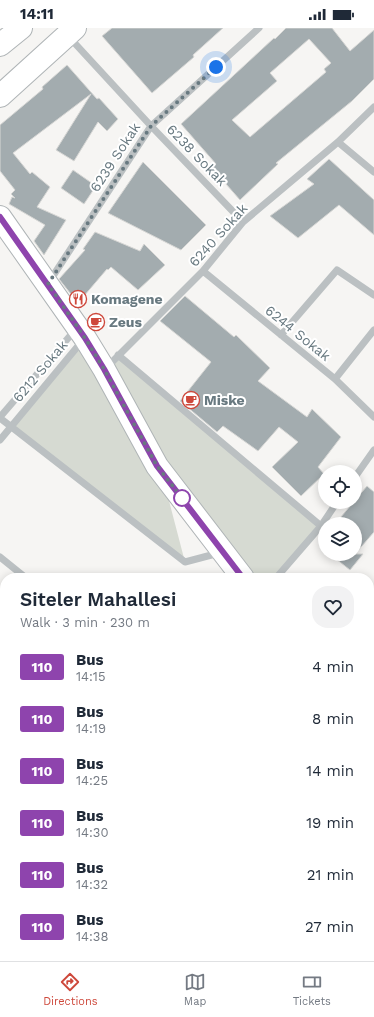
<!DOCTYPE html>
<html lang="en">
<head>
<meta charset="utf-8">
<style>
	:root { --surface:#fff; --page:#f2f2f3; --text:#1f2937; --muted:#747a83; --line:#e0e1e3; --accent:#ce483b }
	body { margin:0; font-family:"Work Sans",sans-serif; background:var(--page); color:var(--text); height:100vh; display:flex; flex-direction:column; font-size:15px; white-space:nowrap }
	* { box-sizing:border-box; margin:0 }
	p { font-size:13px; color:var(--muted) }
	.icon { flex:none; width:22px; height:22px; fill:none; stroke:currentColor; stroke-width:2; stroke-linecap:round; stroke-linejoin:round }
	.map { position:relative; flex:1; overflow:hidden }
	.side { position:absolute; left:0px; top:545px; width:374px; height:388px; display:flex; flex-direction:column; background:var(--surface); border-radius:16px 16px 0 0; box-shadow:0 2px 10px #0003 }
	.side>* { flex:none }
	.badge { padding:0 8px; border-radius:3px; font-size:14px; line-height:26px }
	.buttons { position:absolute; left:318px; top:437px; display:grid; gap:8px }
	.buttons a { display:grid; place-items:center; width:44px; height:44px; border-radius:50%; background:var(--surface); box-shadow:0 2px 10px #0003; font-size:20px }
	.you { position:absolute; width:20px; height:20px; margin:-10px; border:3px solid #fff; border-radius:50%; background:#1a73e8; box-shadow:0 0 0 6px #1a73e833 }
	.map>.badge { position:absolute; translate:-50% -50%; box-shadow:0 0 0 2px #fff }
	.round { display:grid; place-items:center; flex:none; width:42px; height:42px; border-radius:16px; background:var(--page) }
	.summary { display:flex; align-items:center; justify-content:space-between; height:68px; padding:0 20px }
	h1 { font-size:19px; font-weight:600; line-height:30px }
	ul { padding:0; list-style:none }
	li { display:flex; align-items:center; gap:12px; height:52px; padding:0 20px }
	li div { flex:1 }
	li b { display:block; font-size:15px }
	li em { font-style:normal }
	li .badge { min-width:44px; font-weight:700; text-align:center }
	.status { display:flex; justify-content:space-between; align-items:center; height:28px; padding:0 20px; background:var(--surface); direction:ltr }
	.status svg { height:11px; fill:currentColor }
	.dock { display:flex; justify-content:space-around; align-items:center; height:56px; border-top:1px solid var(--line); background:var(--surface); font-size:11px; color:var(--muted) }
	.dock a { display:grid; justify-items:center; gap:2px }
	.dock .current { color:var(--accent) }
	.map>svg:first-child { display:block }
	.green { fill:#d6dad2 }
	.building { fill:#a3acaf; stroke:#d7d7d5; fill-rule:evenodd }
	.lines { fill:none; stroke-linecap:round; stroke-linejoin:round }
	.major-casing { stroke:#afb4b6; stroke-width:24 }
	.minor { stroke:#bbc0c2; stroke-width:7 }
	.major { stroke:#fff; stroke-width:22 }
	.line-casing { stroke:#fff; stroke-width:9 }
	.line { stroke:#8e44ad; stroke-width:6 }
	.walk { stroke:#687980; stroke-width:4; stroke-dasharray:0 7.2 }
	.stop-dot { fill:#fff; stroke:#8e44ad; stroke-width:2 }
	.labels { text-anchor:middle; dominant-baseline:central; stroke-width:4; stroke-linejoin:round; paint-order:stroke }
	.street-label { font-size:14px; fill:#687980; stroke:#fff }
	.poi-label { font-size:14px; font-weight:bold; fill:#687980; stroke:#fff; text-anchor:start }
</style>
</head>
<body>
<div class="status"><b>14:11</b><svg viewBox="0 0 49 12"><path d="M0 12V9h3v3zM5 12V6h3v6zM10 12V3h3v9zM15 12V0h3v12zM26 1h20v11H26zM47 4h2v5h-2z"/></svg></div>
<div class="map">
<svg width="374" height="933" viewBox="0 0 374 933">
	<rect width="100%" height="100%" fill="#f6f5f3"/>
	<!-- green -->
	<path class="green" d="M85,310L104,341L118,327L321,498L276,550H243L162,446L185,534L12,398Z
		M369,902L374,905V933H310L303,928H369Z"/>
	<!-- building -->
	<path class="building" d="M112,0H223L193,27L194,29L152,65L102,8Z
		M286,0H332L350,23L374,2V51L352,73L276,135L278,136L240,172L212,140L216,136L181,96L274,10L275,11ZM309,11L331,35L324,41L326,44L250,109L232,92L277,53L270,45Z
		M67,37L97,71L99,70L118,91L107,103L98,94L74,133L56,122L91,66L13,125L30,146L32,144L50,159L37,179L66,192L44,227L34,213L45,197L9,176L12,169L15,170L11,166L15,162L0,143V97L43,61L42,59Z
		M329,131L374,172V207L339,177L298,210L270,188L314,156L307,151Z
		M143,134L206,197L181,222L108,185Z
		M73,142L96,158L84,176L61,160Z
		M95,204L140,223L144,216L165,237L138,262L111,239L108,242L107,241L78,275L59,251L85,222L83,221Z
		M185,268L234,309L236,307L270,340L258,353L307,389L312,381L341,409L318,439L324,446L301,468L272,439L298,414L279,399L258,423L223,398L217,404L180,373L211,334L160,293Z
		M367,458L374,464V504L355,526H363L350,542L330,526H355V496H335Z"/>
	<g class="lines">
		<!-- major casing -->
		<g class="major-casing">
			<path id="major" d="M0,17L21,0
				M0,68L75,0
				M0,189L85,310L104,341L157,438L243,550
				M369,689L374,693"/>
		</g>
		<!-- minor -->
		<path class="minor" d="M69,9L151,98L243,194
			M338,114L374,144
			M203,243L335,351L374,389
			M49,254L151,98L259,0
			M281,307L337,242L374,267
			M118,327L321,498
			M106,340L203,243L243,194L338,114L374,79
			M335,351L374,302
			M0,389L76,301
			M0,390L185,534L219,525
			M0,412L83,312
			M355,449L374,422
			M0,529L26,550
			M276,550L321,498L337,474
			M0,738L5,742
			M369,885L374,889
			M0,916L5,920
			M18,928L26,933
			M284,928L290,933
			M133,933L136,928"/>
		<!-- major -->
		<use href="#major" class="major"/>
	</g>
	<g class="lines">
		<!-- line casing -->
		<g class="line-casing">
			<path id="line" d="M0,189L85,310L104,341L157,438L243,550"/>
		</g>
		<!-- line -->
		<use href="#line" class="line"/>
		<!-- walk -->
		<path class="walk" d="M182,470L186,475L157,438L104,341L85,310L48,256L151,98L216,39"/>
	</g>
	<!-- icons -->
	<defs>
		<g id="restaurant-ring" transform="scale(0.9)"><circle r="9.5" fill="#fff" stroke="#ce483b" stroke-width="1.5"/><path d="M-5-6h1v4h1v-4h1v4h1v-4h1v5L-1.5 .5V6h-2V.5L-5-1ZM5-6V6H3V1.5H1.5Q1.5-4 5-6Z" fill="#ce483b"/></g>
		<g id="cafe-ring" transform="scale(0.9)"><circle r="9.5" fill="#fff" stroke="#ce483b" stroke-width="1.5"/><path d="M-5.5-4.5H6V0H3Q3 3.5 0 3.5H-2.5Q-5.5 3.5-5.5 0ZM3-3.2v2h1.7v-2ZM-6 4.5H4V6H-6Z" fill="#ce483b"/></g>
	</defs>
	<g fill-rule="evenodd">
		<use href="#restaurant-ring" x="78" y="271"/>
		<use href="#cafe-ring" x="96" y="294"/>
		<use href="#cafe-ring" x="191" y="372"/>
	</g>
	<!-- markers -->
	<circle class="stop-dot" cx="182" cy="470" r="8"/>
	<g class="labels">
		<!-- street labels -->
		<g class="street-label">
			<text transform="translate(197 127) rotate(46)">6238 Sokak</text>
			<text transform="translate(115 129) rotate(-57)">6239 Sokak</text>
			<text transform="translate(218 207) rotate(-48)">6240 Sokak</text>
			<text transform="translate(298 305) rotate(39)">6244 Sokak</text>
			<text transform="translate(40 343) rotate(-50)">6212 Sokak</text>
		</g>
		<!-- poi labels -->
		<g class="poi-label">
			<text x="91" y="271">Komagene</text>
			<text x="109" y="294">Zeus</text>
			<text x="204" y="372">Miske</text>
		</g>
	</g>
</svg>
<div class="buttons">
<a><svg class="icon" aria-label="locate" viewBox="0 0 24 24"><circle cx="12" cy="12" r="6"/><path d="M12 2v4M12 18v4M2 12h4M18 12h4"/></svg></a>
<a><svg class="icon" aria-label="layers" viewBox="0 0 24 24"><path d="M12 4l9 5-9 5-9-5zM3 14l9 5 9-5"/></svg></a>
</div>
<div class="you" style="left:216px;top:39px"></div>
<section class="side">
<div class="summary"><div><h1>Siteler Mahallesi</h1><p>Walk · 3 min · 230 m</p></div><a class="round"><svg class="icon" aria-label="heart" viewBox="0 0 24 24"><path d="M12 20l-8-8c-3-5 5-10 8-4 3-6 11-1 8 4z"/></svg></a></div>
<ul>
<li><span class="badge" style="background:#8e44ad;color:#fff">110</span><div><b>Bus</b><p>14:15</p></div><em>4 min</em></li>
<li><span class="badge" style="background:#8e44ad;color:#fff">110</span><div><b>Bus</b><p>14:19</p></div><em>8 min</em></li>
<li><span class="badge" style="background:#8e44ad;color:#fff">110</span><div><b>Bus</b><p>14:25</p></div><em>14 min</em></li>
<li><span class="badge" style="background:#8e44ad;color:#fff">110</span><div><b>Bus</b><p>14:30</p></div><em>19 min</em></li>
<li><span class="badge" style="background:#8e44ad;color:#fff">110</span><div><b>Bus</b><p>14:32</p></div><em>21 min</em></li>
<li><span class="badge" style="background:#8e44ad;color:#fff">110</span><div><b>Bus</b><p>14:38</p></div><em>27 min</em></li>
</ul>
</section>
</div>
<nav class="dock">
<a class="current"><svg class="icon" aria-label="directions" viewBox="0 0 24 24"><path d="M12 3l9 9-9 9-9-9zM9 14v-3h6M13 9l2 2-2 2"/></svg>Directions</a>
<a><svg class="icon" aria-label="map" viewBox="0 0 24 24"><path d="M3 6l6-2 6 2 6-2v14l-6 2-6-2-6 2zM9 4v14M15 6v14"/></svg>Map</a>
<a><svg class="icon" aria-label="tickets" viewBox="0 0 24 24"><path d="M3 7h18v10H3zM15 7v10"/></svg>Tickets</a>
</nav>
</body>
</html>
